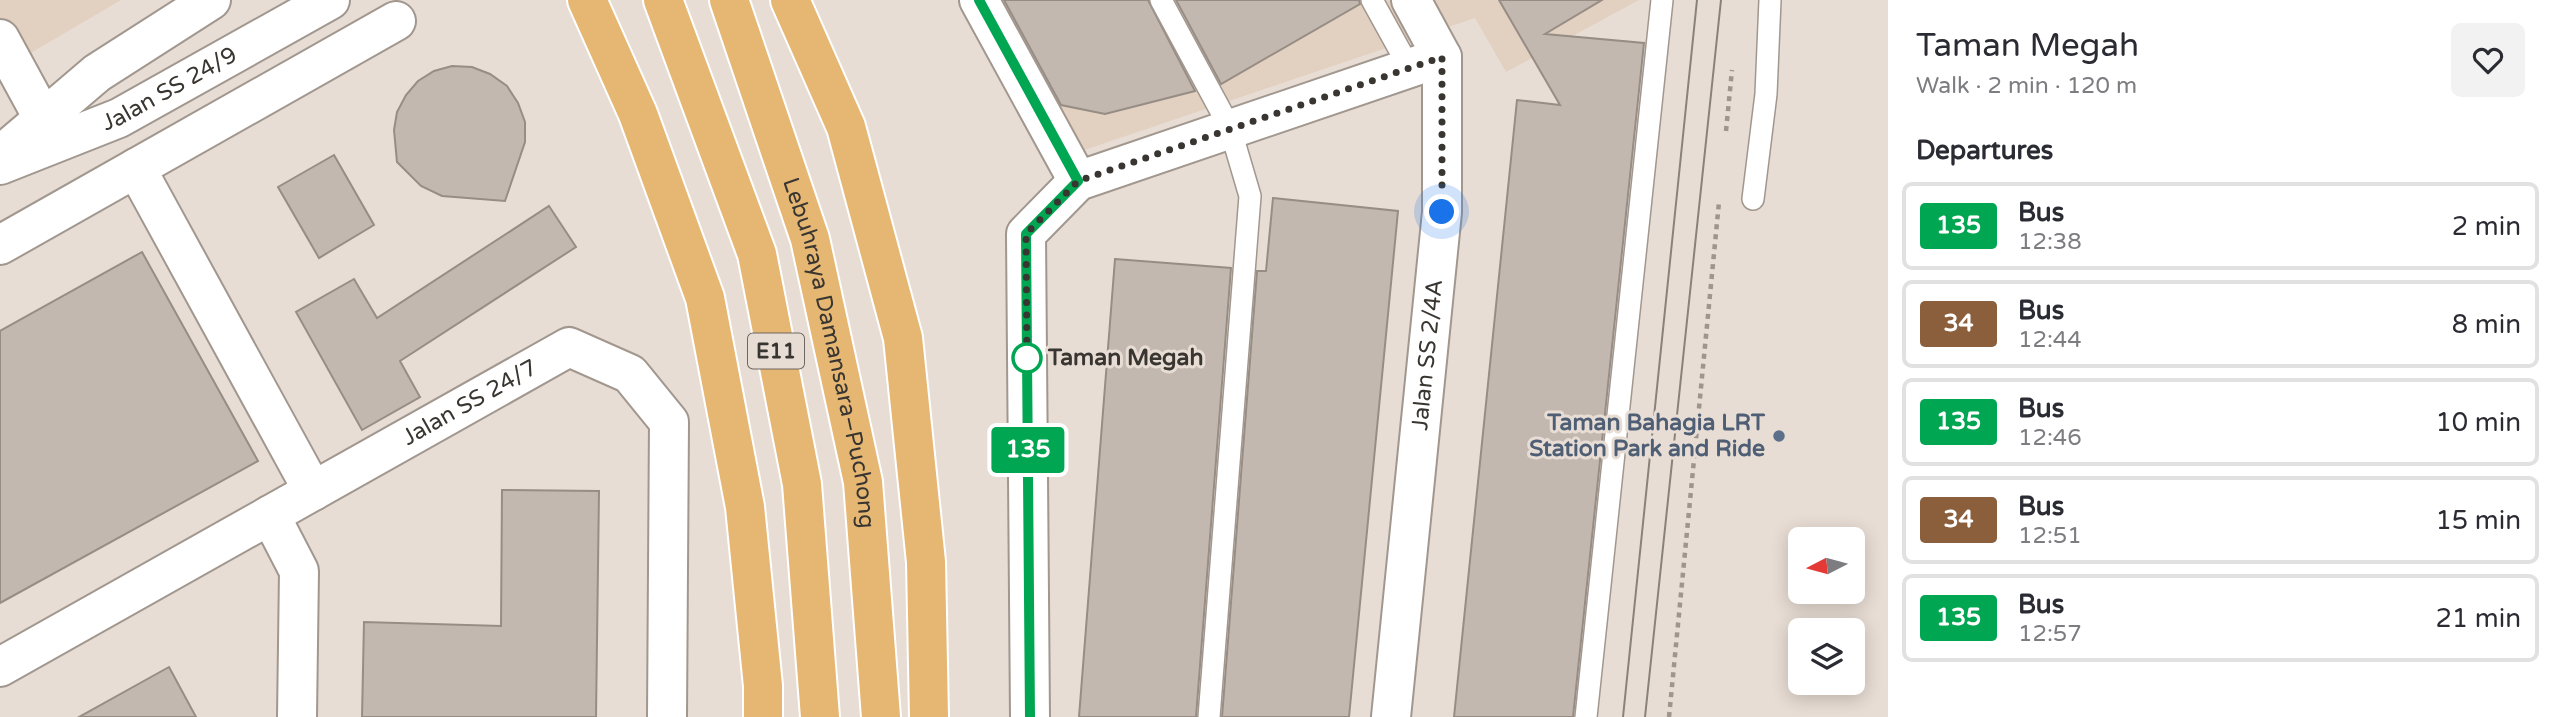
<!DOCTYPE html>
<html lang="en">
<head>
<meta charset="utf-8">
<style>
	:root { --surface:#fff; --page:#f2f2f3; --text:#2b2b33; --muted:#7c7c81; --line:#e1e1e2 }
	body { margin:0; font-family:"Varela Round",sans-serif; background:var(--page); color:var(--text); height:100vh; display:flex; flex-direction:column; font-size:26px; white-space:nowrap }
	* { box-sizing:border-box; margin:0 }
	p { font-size:23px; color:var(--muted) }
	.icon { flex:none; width:38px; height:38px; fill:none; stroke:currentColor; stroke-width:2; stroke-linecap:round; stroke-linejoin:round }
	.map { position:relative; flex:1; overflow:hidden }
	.sheet { display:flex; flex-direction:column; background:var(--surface); width:665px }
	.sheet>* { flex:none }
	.badge { padding:0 14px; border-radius:5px; font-size:24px; line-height:46px }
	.needle { width:46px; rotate:264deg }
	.tools { position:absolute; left:1788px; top:527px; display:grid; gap:14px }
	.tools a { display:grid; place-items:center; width:77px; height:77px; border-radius:10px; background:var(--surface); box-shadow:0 4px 18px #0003; font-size:35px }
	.you { position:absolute; width:35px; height:35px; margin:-18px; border:5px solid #fff; border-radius:50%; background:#1a73e8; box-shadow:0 0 0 10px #1a73e833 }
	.map>.badge { position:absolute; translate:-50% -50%; box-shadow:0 0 0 4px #fff }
	h2 { padding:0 28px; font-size:26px; line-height:63px }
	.round { display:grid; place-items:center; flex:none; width:74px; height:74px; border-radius:10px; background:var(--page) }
	.summary { display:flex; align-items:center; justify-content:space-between; height:119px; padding:0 28px }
	h1 { font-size:33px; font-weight:600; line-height:52px }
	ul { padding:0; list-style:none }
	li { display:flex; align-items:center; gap:21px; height:88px; margin:0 14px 10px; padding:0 14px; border:4px solid var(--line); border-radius:10px }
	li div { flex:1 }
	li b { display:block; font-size:26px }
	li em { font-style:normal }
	li .badge { min-width:77px; font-weight:700; text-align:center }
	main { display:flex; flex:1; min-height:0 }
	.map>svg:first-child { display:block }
	.built { fill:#e2d0c1 }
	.building { fill:#c3b8af; stroke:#978d84; stroke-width:2 }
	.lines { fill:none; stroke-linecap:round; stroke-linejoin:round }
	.service-casing { stroke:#a1978e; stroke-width:24 }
	.minor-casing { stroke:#a1978e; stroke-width:42 }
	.tertiary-casing { stroke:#a1978e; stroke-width:42 }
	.motorway-casing { stroke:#fff; stroke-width:42 }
	.path { stroke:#9d958e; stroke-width:4.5; stroke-dasharray:5 5; stroke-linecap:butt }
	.service { stroke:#fff; stroke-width:21 }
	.minor { stroke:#fff; stroke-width:38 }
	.tertiary { stroke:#fff; stroke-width:38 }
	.motorway { stroke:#e6b773; stroke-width:38 }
	.tram { stroke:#89827b; stroke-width:2 }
	.line-casing { stroke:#fff; stroke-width:16 }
	.line { stroke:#00a651; stroke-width:10 }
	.walk { stroke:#393531; stroke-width:7; stroke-dasharray:0 12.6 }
	.stop-dot { fill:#fff; stroke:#00a651; stroke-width:3.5 }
	.service-dot { fill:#5c6f8a; stroke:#e8ddd4; stroke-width:2.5 }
	.labels { text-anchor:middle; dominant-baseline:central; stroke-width:6; stroke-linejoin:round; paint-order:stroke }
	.shield { fill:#e8ddd4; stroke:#6e6762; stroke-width:2 }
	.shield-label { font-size:21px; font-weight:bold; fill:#393531 }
	.street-label { font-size:23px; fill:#393531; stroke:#e8ddd4 }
	.stop-label { font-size:23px; font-weight:bold; fill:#393531; stroke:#e8ddd4; text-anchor:start }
	.service-label { font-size:23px; font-weight:bold; fill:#4e5e75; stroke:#e8ddd4; text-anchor:end }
</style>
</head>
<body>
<main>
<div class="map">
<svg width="1888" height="717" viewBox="0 0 1888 717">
	<rect width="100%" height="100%" fill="#e8ddd4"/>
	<!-- built -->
	<path class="built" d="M0,0H121L0,71Z
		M961,0H1639L1506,72L1475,18L1049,162Z"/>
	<!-- building -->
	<path class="building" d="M1004,0H1148L1195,91L1105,114L1061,105Z
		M1176,0H1359L1360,4L1221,84Z
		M1499,0H1602L1545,34L1644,43L1573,717H1454L1517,100L1560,105Z
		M452,66L472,67L490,74L507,86L518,103L525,122V142L505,201L442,196L421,186L397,162L394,130L397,112L406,95L418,81L434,71Z
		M334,155L374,225L319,258L278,187Z
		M1273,198L1398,211L1349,717H1222L1257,271H1266Z
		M549,206L576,247L400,361L420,397L362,430L296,312L354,279L377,318Z
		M142,252L258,461L0,603V331Z
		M1115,259L1231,268L1196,717H1079Z
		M502,490L599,491L596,717H362L364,622L501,626Z
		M169,667L196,717H79Z"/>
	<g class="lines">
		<!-- service casing -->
		<g class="service-casing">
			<path id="service" d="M1161,0L1230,128L1250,196L1209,717
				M1372,0L1409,67
				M1753,199L1766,94L1770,0
				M1586,717L1662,0"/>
		</g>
		<!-- minor casing -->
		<g class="minor-casing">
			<g id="minor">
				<path d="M979,0L1078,181"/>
				<path d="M0,39L43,118"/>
				<path d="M136,168L313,491"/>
				<path d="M0,245L396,21"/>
				<path d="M270,515L299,571L297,717"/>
				<path id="s1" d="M0,667L569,347L630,374L669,422L667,717"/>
				<path d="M1030,717L1026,234L1078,181L1442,57"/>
				<path id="s2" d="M1391,717L1442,212V57L1411,0"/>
			</g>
		</g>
		<!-- tertiary casing -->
		<g class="tertiary-casing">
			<g id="tertiary">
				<path d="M2,154L97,73L211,0"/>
				<path id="s3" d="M0,165L119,118L330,0"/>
			</g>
		</g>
		<!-- motorway casing -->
		<g class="motorway-casing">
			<g id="motorway">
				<path d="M587,0L638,114L705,298L745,507L763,686V717"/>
				<path d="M663,0L757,254L802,484L820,717"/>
				<path id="s4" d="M729,0L810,239L863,482L881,717"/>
				<path d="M790,0L846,127L903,338L926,562L929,717"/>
			</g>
		</g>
		<!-- path -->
		<path class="path" d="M1726,131L1732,70
			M1669,717L1719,202"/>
		<!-- service -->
		<use href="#service" class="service"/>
		<!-- minor -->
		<use href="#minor" class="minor"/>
		<!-- tertiary -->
		<use href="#tertiary" class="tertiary"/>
		<!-- motorway -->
		<use href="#motorway" class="motorway"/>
		<!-- tram -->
		<path class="tram" d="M1623,717L1697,0
			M1645,717L1721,0"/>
	</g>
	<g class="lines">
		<!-- line casing -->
		<g class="line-casing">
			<path id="line" d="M979,0L1078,181L1026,234L1030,717"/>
		</g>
		<!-- line -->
		<use href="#line" class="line"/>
		<!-- walk -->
		<path class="walk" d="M1027,358V368L1026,234L1078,181L1442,57V212"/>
	</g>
	<!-- markers -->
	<circle class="stop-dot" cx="1027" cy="358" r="14"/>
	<circle class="service-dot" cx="1779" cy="436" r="7"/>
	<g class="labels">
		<!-- shield labels -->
		<rect class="shield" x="748" y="333.5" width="56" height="35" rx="5"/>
		<g class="shield-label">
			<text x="776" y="351">E11</text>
		</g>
		<!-- street labels -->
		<g class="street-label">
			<text stroke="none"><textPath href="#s3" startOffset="186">Jalan SS 24/9</textPath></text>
			<text stroke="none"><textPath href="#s4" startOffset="368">Lebuhraya Damansara–Puchong</textPath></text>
			<text stroke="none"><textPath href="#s2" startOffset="364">Jalan SS 2/4A</textPath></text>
			<text stroke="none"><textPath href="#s1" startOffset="539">Jalan SS 24/7</textPath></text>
		</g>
		<!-- stop labels -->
		<g class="stop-label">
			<text x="1048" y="358">Taman Megah</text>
		</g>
		<!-- service labels -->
		<g class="service-label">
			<text x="1765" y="423">Taman Bahagia LRT<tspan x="1765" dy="26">Station Park and Ride</tspan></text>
		</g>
	</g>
</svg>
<div class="tools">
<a><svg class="needle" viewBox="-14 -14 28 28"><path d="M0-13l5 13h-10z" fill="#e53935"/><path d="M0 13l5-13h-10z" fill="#7c7c81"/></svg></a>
<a><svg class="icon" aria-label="layers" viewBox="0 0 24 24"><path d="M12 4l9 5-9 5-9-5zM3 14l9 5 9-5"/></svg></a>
</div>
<div class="you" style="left:1442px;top:212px"></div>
<b class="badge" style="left:1028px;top:450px;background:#00a651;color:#fff">135</b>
</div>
<section class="sheet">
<div class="summary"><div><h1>Taman Megah</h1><p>Walk · 2 min · 120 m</p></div><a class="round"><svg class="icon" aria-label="heart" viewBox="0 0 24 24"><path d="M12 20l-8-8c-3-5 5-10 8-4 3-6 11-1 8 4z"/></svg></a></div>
<h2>Departures</h2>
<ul>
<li><span class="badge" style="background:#00a651;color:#fff">135</span><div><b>Bus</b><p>12:38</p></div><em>2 min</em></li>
<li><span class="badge" style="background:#8b5e3c;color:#fff">34</span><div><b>Bus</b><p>12:44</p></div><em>8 min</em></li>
<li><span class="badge" style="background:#00a651;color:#fff">135</span><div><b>Bus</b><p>12:46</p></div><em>10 min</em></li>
<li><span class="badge" style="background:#8b5e3c;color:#fff">34</span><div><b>Bus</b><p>12:51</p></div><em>15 min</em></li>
<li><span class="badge" style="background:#00a651;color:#fff">135</span><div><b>Bus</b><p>12:57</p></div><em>21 min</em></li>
</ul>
</section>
</main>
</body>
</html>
